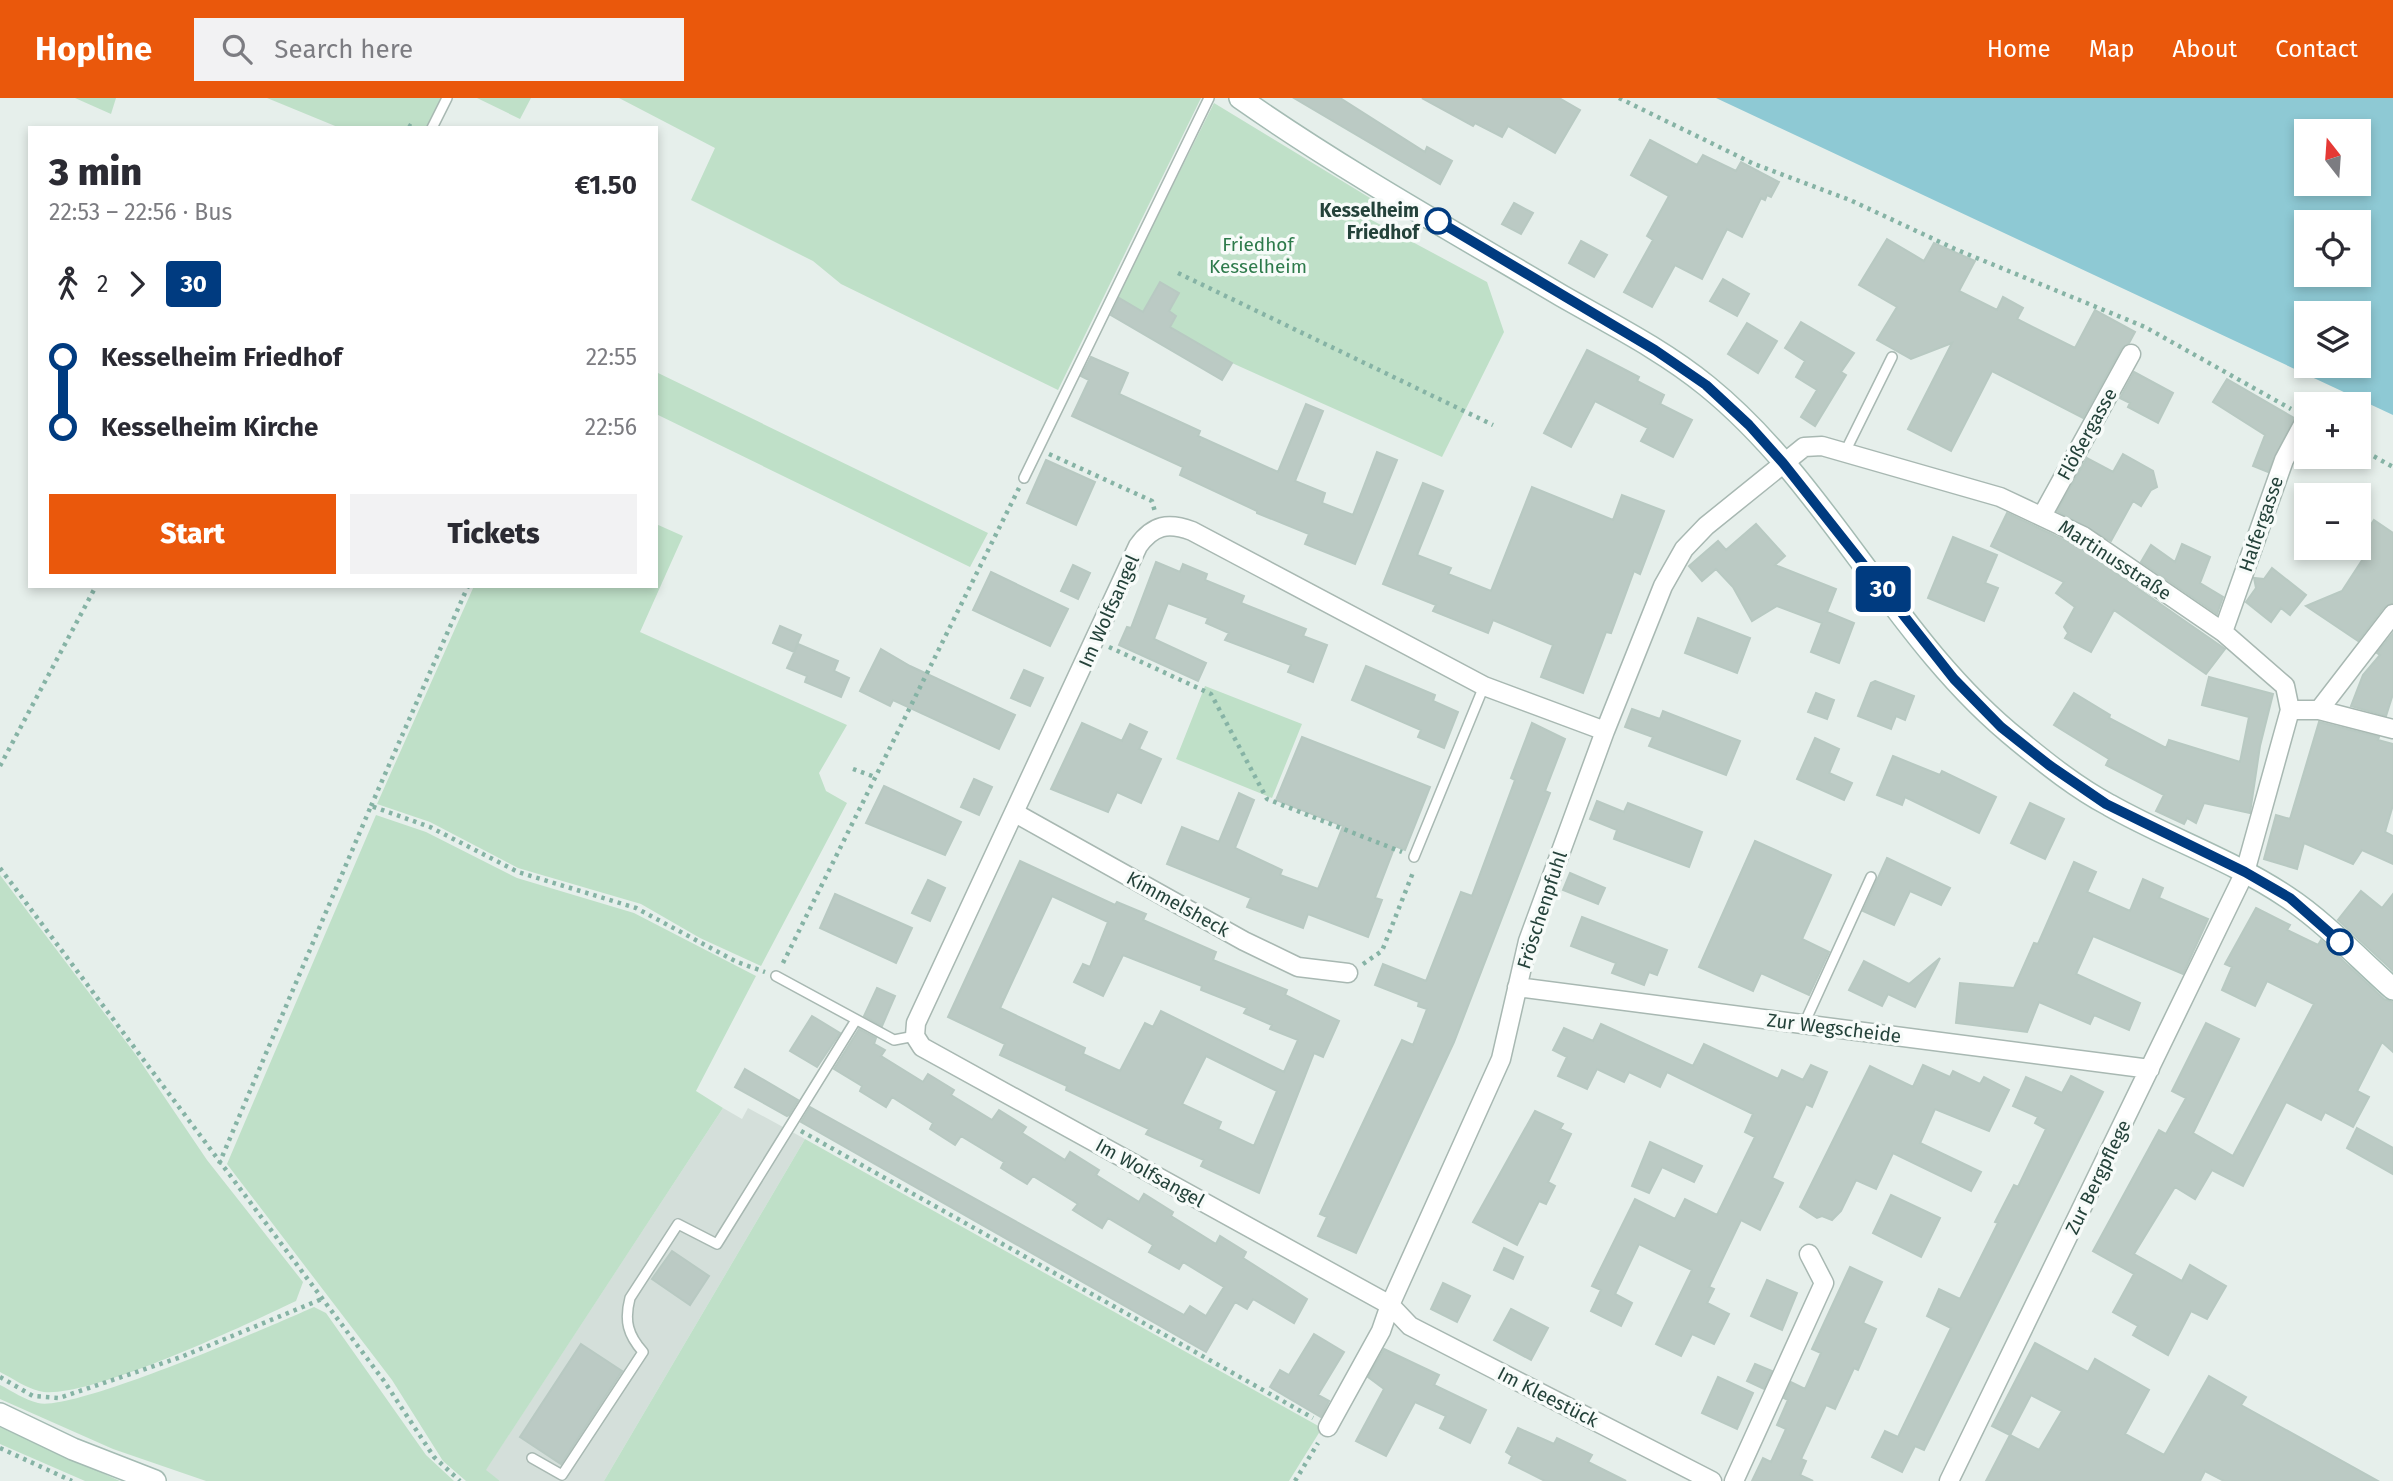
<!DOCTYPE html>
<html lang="en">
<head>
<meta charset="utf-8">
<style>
	:root { --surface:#fff; --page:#f2f2f3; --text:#2b2b33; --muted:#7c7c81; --accent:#ea580c }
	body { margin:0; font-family:"Fira Sans",sans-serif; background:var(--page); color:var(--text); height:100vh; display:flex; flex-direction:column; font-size:26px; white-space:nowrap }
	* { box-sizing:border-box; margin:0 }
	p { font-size:23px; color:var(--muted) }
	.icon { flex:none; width:38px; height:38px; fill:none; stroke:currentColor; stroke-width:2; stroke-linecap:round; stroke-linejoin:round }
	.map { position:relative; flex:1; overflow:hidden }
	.drawer { position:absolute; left:28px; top:28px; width:630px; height:462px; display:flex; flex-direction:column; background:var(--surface); border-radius:0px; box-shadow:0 4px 10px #0003 }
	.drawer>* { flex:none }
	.badge { padding:0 14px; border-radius:5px; font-size:24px; line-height:46px }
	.needle { width:46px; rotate:343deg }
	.controls { position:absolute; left:2294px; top:21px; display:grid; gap:14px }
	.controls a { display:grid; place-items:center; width:77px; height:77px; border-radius:0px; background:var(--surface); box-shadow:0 4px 10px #0003; font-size:35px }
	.map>.badge { position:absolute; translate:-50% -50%; box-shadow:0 0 0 4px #fff }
	.legs { display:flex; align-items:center; gap:10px; height:77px; padding:0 21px; font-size:23px }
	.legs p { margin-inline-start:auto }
	.summary { display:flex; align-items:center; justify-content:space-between; height:119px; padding:0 21px }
	h1 { font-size:38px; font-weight:800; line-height:52px }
	.primary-button { display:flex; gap:14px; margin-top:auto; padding:14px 21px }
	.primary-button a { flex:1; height:80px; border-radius:0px; background:var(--accent); color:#fff; font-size:28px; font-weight:800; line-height:80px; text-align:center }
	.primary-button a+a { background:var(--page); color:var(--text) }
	ul { padding:0 21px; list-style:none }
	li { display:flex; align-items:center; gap:24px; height:70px; font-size:26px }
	li i { display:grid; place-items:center; width:10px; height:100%; margin:0 9px; background:currentColor }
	li i::after { content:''; width:18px; height:18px; margin:-9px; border:5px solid; border-radius:50%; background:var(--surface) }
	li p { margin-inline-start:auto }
	li:first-child i { background:linear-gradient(#0000 50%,currentColor 0) }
	li:last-child i { background:linear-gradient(currentColor 50%,#0000 0) }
	header { display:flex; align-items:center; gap:42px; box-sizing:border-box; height:98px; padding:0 35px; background:var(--accent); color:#fff }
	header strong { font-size:33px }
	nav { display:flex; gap:38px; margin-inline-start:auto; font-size:24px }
	.search { width:490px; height:63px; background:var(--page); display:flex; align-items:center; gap:18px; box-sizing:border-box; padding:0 24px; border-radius:0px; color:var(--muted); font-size:26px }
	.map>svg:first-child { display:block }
	.built { fill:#d4dfda }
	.green { fill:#bfe0c8 }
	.water { fill:#8ec9d4; fill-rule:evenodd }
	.building { fill:#bbcac4; stroke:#b8c9c2; stroke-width:2; fill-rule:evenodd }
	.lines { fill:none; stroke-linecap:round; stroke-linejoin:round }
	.lane-casing { stroke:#a8b8b2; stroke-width:12 }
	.street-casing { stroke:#a8b8b2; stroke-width:21 }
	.secondary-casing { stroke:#a4bbb3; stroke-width:24 }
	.path { stroke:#86b3a5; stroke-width:4.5; stroke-dasharray:3.5 5; stroke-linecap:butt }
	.lane { stroke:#fff; stroke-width:9 }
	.street { stroke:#fff; stroke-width:18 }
	.secondary { stroke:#fff; stroke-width:21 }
	.line-1-casing { stroke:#fff; stroke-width:16 }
	.line-1 { stroke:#003b80; stroke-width:10 }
	.stop-1-dot { fill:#fff; stroke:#003b80; stroke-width:3.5 }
	.labels { text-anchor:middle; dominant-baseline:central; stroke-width:7; stroke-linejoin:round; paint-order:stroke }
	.stop-label { font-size:19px; font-weight:bold; fill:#24423a; stroke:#f7fbf9; text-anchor:end }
	.park-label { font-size:19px; fill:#2d7a4b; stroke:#f7fbf9 }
	.street-label { font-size:19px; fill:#24423a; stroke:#f7fbf9 }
</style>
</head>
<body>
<header>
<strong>Hopline</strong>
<div class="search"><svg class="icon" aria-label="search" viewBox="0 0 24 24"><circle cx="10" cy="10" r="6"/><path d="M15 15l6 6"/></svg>Search here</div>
<nav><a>Home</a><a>Map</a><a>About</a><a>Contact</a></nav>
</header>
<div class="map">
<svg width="2393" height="1383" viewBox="0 0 2393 1383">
	<rect width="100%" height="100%" fill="#e6efeb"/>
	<!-- built -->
	<path class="built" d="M723,1010L742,1021L748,1010L805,1041L604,1383H500L485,1373Z"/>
	<!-- green -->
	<path class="green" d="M75,0H116L111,16Z
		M267,0H443L427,30H340Z
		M477,0H531L520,21Z
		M619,0H1201L1058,292L841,186L813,163L691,102L715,50Z
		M1214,5L1375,103L1366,119L1487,184L1504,234L1442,359L1232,265L1117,199Z
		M656,274L988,435L970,469L656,316Z
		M656,426L683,438L640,534L847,627L819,675L826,693L847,705L761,868L700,840L641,806L518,770L430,724L377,706L474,488H656Z
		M1205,588L1302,626L1272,700L1176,661Z
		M376,717L426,734L517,780L634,815L756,878L696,993L723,1010L486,1372L500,1383H466L443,1363L392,1282L227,1066Z
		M0,777L136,957L207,1062L303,1184L296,1203C250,1225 81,1305 39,1293C26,1290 12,1280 0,1274Z
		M805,1041L1322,1330L1289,1383H604Z
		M314,1209L326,1215L426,1357L454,1383H206L113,1351L0,1301V1287C12,1293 25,1302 38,1305C74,1314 271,1228 314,1209Z
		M0,1329L120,1383H85L0,1346Z"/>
	<!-- water -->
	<path class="water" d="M1716,0H2393V317ZM2306,33H2359V86H2306ZM2306,124H2359V177H2306ZM2306,215H2359V268H2306Z"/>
	<!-- building -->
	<path class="building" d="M1294,0H1340L1425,54L1427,49L1452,63L1440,86Z
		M1422,0H1559L1580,12L1555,55L1508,28L1502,39L1475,25L1473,28Z
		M1650,42L1697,67L1703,57L1736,73L1741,64L1779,84L1771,99L1767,97L1765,102L1761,100L1742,139L1727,131L1702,181L1675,167L1652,209L1624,194L1653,142L1647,138L1669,98L1631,77Z
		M1514,105L1533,115L1521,136L1502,126Z
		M1887,141L1924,163L1934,145L1975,163L1959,193L1997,212L2003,199L2023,210L2017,221L2075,250L2095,212L2135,234L2129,245L2121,251L2083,320L1992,273L1951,353L1908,331L1952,245L1911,261L1877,242L1897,209L1859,187Z
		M1581,143L1607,157L1594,179L1569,165Z
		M1723,181L1749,196L1737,218L1710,203Z
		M1160,184L1179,195L1169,213L1176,218L1170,229L1232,265L1222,282L1111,217L1119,200L1143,214Z
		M1801,224L1854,255L1841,274L1846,277L1815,328L1801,319L1817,292L1796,279L1805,263L1785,250Z
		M1747,225L1777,243L1758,275L1728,256Z
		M1587,252L1639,279L1637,283L1664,297L1660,306L1692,322L1673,359L1641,343L1648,330L1595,303L1571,349L1544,335Z
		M1091,259L1128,275L1119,296L1200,333L1198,338L1278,374L1306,306L1323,313L1295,383L1325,395L1322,405L1353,417L1377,354L1397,362L1355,466L1305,446L1309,436L1257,415V413L1180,377L1183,369L1072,318L1089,282L1081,278Z
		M2134,274L2173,295L2158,325L2128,309L2130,305L2120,300Z
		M2227,281L2294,320L2268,374L2253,368L2265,337L2213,304Z
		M2123,356L2153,373L2157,389L2151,392L2141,408L2133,403L2111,443L2057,413L2087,360L2113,374Z
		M1046,362L1095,384L1076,427L1027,405Z
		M1423,385L1443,393L1417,457L1451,470L1448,476L1491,493L1532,389L1613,422L1622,397L1664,413L1640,476L1634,473L1611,535L1606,534L1583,595L1541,579L1553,547L1493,522L1488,535L1433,513L1436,507L1383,486Z
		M2007,415L2077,448L2225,551L2206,576L2114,512L2091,554L2065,540L2068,535L2064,529L2075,509L2056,495L2064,484L1991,448Z
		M2374,422L2393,435V505L2384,509L2358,543L2306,508L2342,493L2370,450L2360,443Z
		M1756,426L1785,458L1775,467L1836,491L1827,514L1854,525L1839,565L1811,554L1822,525L1777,508L1752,523L1733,489L1716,471L1702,483L1689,468L1718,443L1726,452Z
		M1953,439L1997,457L1985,485L1998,490L1984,523L1928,500Z
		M2182,446L2210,459L2200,485L2223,499L2217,516L2141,464L2151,447L2175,464Z
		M1156,464L1180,474L1183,466L1207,476L1205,482L1244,498L1241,505L1306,531L1303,538L1327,547L1313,584L1288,574L1291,567L1225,542L1229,535L1206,525L1208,520L1168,505L1154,541L1206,565L1198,583L1119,547L1127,529L1131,530Z
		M1073,467L1090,475L1078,501L1061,493Z
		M2272,470L2306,497L2290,517L2281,510L2271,524L2246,504L2256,490L2254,480L2264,481Z
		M991,474L1068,511L1050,548L973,512Z
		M1698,520L1750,540L1737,575L1685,555Z
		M780,528L801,537L794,554L773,545Z
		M2393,535V596L2386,618L2351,608L2363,577L2380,557L2377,555Z
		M798,546L838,563L834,573L849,580L841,599L805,584L807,578L787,570Z
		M881,551L910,568L1015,617L999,651L893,602L890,608L860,593Z
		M1366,568L1435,597L1433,603L1458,614L1444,650L1418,639L1421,632L1352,602Z
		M1024,572L1043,580L1030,608L1011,600Z
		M2209,579L2273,596L2260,648L2250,715L2204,705L2196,725L2187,720L2184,726L2156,713L2164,697L2106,667L2109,661L2054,627L2074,595L2110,617L2109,620L2166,650L2169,642L2240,664L2249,619L2202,607Z
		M1875,583L1914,598L1905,622L1896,618L1891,631L1858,618L1871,585Z
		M1816,595L1834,602L1827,621L1808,614Z
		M1632,611L1660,621L1663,613L1740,643L1726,677L1649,648L1653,639L1625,629Z
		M2319,624L2379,639L2378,642L2393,646V707L2385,734L2393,738V766L2362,752L2353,766L2304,745L2297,771L2264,761L2276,717L2290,721Z
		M1082,625L1122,643L1130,626L1147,634L1139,651L1161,661L1141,705L1117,694L1108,714L1051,691Z
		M1532,625L1565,641L1545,693L1550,695L1454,944L1356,1155L1318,1138L1327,1119L1320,1116L1402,942L1413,947L1427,911L1418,908L1419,904L1375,887L1383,866L1426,883L1461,794L1472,798L1515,682L1511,680Z
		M1302,639L1430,689L1405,752L1395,748L1375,800L1382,802L1368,839L1308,816L1303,830L1247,809L1251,800L1167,766L1182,729L1219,744L1239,695L1254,702L1235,750L1282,772L1280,777L1318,791L1343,728L1276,702Z
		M1815,640L1839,651L1829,675L1852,685L1844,702L1797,681Z
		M1893,658L1940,677L1942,673L1996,699L1979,735L1905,699L1902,707L1877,697Z
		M974,681L992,689L979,717L961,709Z
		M884,688L961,724L945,757L866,725Z
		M1597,703L1624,714L1628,705L1702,734L1689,769L1614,741L1617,732L1590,721Z
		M2030,705L2064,721L2045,761L2011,745Z
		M1755,743L1831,777L1802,841L1829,854L1809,897L1761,875L1753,893L1699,869Z
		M1887,760L1950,790L1941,807L1910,793L1894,827L1863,813Z
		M1020,763L1115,807L1117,804L1146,816L1143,822L1216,854L1213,862L1287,892L1285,897L1339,923L1323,959L1314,955L1259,1095L1201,1068L1204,1062L1146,1036L1149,1031L1066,992L1067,988L1000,957L1005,946L948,919ZM1052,798L1108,824L1090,869L1083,866L1074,884L1103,898L1123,857L1202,888L1201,892L1247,910L1244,915L1272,927L1270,931L1298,942L1284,974L1161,913L1153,929L1145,925L1120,973L1083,956L1085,950L1000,910ZM1206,958L1277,993L1254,1048L1218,1031L1221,1024L1182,1006Z
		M2074,764L2096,774L2087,794L2130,813L2143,781L2163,790L2159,800L2208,821L2183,876L2093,838L2076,876L2140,905L2129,932L2094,917L2090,926L2039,904L2027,934L1956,925L1960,885L2014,890L2034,845L2038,846Z
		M1570,775L1605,790L1598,806L1563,792Z
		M928,782L945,790L930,823L912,815Z
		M2361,793L2382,810L2393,796V873L2338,822Z
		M835,796L912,830L896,865L820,830Z
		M2256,810L2290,827L2287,832L2318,847L2321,842L2384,901L2393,904V954L2382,944L2357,993L2369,999L2353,1029L2325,1014L2321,1022L2286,1004L2243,1088L2212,1072L2195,1101L2175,1089L2134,1156L2182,1183L2190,1167L2226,1188L2207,1221L2191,1213L2168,1257L2133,1237L2138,1228L2113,1214L2134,1176L2093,1153L2159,1032L2166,1036L2186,1000L2172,993L2206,925L2239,941L2193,1035L2233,1058L2314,906L2267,883L2255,908L2222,892L2232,869L2225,866Z
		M1582,819L1667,852L1657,877L1649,874L1644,887L1612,875L1616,865L1571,848Z
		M1940,860L1915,909L1888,896L1882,908L1849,892L1864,863L1909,886Z
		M877,890L895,898L882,928L864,918Z
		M812,918L840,935L817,969L790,953Z
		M1601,926L1693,968L1704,946L1778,981L1782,972L1803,982L1811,967L1827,974L1812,1009L1806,1006L1772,1080L1783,1085L1760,1132L1741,1122L1709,1189L1714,1191L1707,1205L1729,1216L1714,1246L1692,1236L1681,1258L1656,1246L1692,1172L1639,1146L1615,1196L1632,1205L1621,1228L1591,1213L1601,1192L1592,1188L1635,1101L1675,1121L1685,1101L1717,1117L1755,1039L1745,1034L1753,1016L1667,974L1660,989L1629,974L1624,984L1597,971L1587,991L1558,978L1567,959L1553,952L1564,930L1593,943Z
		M859,931L876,940L874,946L885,952L881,958L923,984L928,976L954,992L951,997L992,1022L999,1012L1026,1029L1022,1035L1065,1062L1070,1054L1099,1072L1096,1077L1139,1104L1144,1096L1173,1114L1171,1118L1216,1146L1220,1138L1246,1154L1243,1160L1307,1201L1294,1225L1253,1201L1247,1211L1235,1204L1206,1254L801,1024L810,1009L1184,1217L1190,1208L1206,1218L1224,1189L1183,1164L1179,1171L1149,1154L1153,1147L1108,1120L1102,1130L1073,1112L1078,1106L1033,1078L1027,1086L1001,1070L1004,1064L961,1038L955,1047L930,1031L933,1025L892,999L886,1009L860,993L862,988L834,971Z
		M1923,967L1950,979L1953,973L1980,986L1984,979L2009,992L1989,1033L1935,1011L1920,1045L1981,1074L1971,1093L1893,1055L1876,1091L1856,1082L1841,1113L1832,1122L1822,1118L1817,1120L1800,1109L1870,968L1913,989Z
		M745,971L798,1002L789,1017L787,1018L735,989Z
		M2071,978L2103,994L1924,1352L1915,1348L1902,1374L1872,1359L1885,1333L1898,1339L1951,1230L1927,1218L1939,1191L1960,1201L1998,1125L1995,1124L2014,1087L2018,1089L2046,1031L2035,1025L2038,1019L2013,1008L2026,979L2062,995Z
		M1535,1013L1563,1026L1560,1031L1571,1036L1548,1084L1555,1088L1546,1106L1539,1103L1517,1147L1473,1124Z
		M2357,1030L2393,1050V1076L2347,1050Z
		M1650,1044L1702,1068L1694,1084L1662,1069L1649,1095L1632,1088Z
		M1891,1097L1940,1120L1921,1159L1873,1135Z
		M1504,1150L1523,1159L1513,1181L1494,1172Z
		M672,1153L709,1178L690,1207L652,1181Z
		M1850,1169L1882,1184L1863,1225L1876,1231L1858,1272L1854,1270L1835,1311L1826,1307L1801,1361L1806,1363L1800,1377L1813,1383H1752L1763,1360L1771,1364L1786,1331L1777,1327L1788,1302L1784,1300L1791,1284L1805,1291L1821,1255L1812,1251Z
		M1767,1182L1797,1195L1782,1232L1751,1218Z
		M1443,1185L1470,1198L1457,1224L1431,1211Z
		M1511,1211L1548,1230L1531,1262L1494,1242Z
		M1314,1236L1344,1254L1318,1297L1329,1303L1321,1319L1270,1289L1280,1272L1289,1277Z
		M2035,1245L2088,1274L2095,1261L2149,1292L2125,1336L2164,1357L2209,1278L2246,1299L2241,1307L2378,1383H2224L2205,1373L2200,1383H1986L2010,1337L1992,1328ZM2031,1297L2062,1313L2039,1352L2010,1337Z
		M581,1246L622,1273L561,1366L520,1339Z
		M1384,1251L1439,1277L1434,1287L1486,1312L1470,1345L1440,1330L1446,1318L1415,1304L1386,1358L1356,1343L1384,1291L1368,1279Z
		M1755,1266L1772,1273L1764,1291L1747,1283Z
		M1718,1279L1753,1295L1737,1331L1702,1315Z
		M1518,1330L1554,1346L1557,1340L1592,1357L1588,1364L1626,1383H1545L1509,1365L1512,1358L1506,1354Z"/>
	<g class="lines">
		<!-- lane casing -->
		<g class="lane-casing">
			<path id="lane" d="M432,30L447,0
				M1845,354L1892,259
				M1024,380L1209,0
				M1414,759L1484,588
				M776,878L894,942L915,938
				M1804,926L1871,779
				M532,1360L562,1377L643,1254C628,1237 624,1223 630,1200L678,1126L717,1146L856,922"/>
		</g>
		<!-- street casing -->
		<g class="street-casing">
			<path id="street" d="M2043,416L2131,256
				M2223,534L2284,362L2306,321
				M2290,612H2319L2393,631
				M2319,612L2393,516
				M1605,633L1484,588L1192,433C1168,424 1153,427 1138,448L916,925L915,938L922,949L1390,1207L1410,1228L1712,1383
				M1015,715L1244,843L1298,869L1348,875
				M1517,889L2150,971
				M1328,1329L1381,1233L1390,1207L1501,961L1528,843L1605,633L1663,488L1684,451L1706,428L1804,349L1822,348L2000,399L2083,438L2223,534L2285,588L2290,612L2245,774L1949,1383
				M1734,1383L1824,1185L1809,1156"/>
		</g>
		<!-- secondary casing -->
		<g class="secondary-casing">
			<path id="secondary" d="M1240,0C1343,72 1454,134 1562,198C1611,226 1663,252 1707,288C1830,388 1895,544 2019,643C2047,666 2077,690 2109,707C2167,740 2232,762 2287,799C2325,824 2359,861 2393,891
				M0,1316L73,1351L155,1383"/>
		</g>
		<!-- path -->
		<path class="path" d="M1619,0L1754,66L1850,102L1955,151L2145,229L2291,311
			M408,27L413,30
			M1178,175L1493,327
			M2359,350L2393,369
			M1049,356L1152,403L1155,414
			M1109,549L1211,596L1267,701L1402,754
			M0,668L96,488
			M853,671L875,679
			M371,708L468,488
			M0,770L384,1283L434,1359L460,1383
			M783,865L1019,390
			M1363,866L1382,853L1414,772
			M801,1033L1313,1320
			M219,1066L371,708L430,729L518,774L636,810L737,864L765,874
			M0,1279L33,1298L59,1300L181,1259L322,1201
			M0,1350L72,1383
			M1295,1383L1318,1345"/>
		<!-- lane -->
		<use href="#lane" class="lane"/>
		<!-- street -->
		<use href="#street" class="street"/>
		<!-- secondary -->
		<use href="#secondary" class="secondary"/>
	</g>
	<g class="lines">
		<!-- line-1 casing -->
		<g class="line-1-casing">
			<path id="line-1" d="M1438,123L1655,252L1706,287L1749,327L1783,365L1954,581L2001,629L2049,667L2106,706L2245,774L2290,800L2340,844"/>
		</g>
		<!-- line-1 -->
		<use href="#line-1" class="line-1"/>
	</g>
	<!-- markers -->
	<g class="stop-1-dot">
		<circle cx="1438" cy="123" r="12"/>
		<circle cx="2340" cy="844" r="12"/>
	</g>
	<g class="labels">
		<!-- stop labels -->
		<g class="stop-label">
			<text x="1419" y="112">Kesselheim<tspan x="1419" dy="22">Friedhof</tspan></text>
		</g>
		<!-- park labels -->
		<g class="park-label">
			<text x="1258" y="146">Friedhof<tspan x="1258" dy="22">Kesselheim</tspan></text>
		</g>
		<!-- street labels -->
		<g class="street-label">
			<text transform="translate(2087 336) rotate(-61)">Flößergasse</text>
			<text transform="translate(2261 426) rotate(-71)">Halfergasse</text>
			<text transform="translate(2115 462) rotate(33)">Martinusstraße</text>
			<text transform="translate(1109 513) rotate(-66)">Im Wolfsangel</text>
			<text transform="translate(1178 806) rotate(29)">Kimmelsheck</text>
			<text transform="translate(1542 812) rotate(-72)">Fröschenpfuhl</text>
			<text transform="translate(1834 930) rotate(7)">Zur Wegscheide</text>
			<text transform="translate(1150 1075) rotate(29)">Im Wolfsangel</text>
			<text transform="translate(2098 1079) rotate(-64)">Zur Bergpflege</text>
			<text transform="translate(1548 1299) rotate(27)">Im Kleestück</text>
		</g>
	</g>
</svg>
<div class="controls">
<a><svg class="needle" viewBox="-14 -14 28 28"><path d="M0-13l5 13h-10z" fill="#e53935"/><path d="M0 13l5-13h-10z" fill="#7c7c81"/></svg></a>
<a><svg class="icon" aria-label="locate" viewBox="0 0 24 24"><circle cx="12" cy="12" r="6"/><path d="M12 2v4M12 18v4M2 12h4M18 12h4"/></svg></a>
<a><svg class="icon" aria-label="layers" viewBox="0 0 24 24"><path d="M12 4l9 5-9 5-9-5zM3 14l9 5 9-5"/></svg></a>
<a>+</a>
<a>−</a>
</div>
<b class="badge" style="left:1883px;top:491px;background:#003b80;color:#fff">30</b>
<section class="drawer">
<div class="summary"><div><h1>3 min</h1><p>22:53 – 22:56 · Bus</p></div><b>€1.50</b></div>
<div class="legs"><svg class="icon" aria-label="walk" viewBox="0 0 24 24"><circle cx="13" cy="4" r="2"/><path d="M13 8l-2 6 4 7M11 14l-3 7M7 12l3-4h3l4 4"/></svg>2<svg class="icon" aria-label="forward" viewBox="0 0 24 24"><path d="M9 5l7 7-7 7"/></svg><b class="badge" style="background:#003b80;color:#fff">30</b></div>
<ul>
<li><i style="color:#003b80"></i><b>Kesselheim Friedhof</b><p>22:55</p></li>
<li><i style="color:#003b80"></i><b>Kesselheim Kirche</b><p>22:56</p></li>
</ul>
<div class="primary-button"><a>Start</a><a>Tickets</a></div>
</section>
</div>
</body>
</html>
